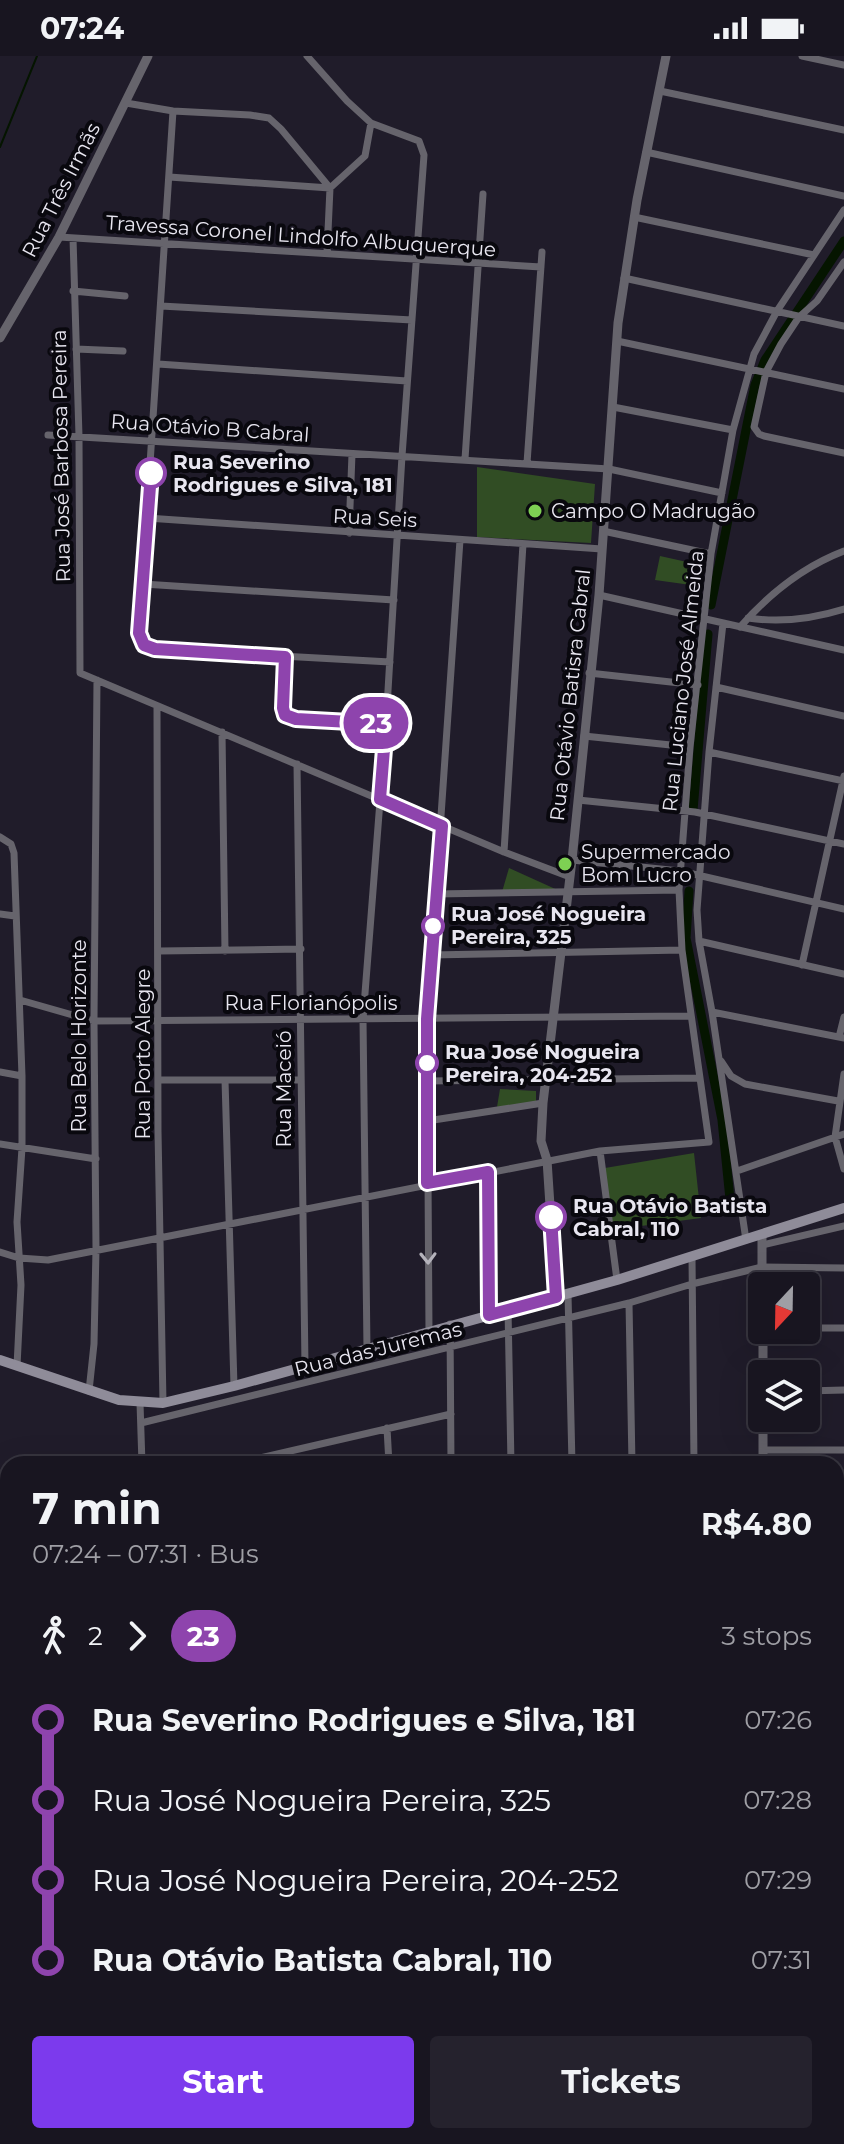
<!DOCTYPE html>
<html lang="en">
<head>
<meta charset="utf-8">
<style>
	:root { --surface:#181520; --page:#25222d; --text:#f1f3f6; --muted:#9f9fa5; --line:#36343e; --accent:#7c3aed }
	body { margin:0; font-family:Montserrat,sans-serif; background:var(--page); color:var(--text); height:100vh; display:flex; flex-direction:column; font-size:30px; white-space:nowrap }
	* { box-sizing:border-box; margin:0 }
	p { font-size:26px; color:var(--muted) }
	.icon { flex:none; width:44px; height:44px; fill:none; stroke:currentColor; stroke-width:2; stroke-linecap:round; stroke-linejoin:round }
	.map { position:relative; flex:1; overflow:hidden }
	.side { position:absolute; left:0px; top:1400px; width:844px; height:688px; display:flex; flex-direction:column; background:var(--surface); border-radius:24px 24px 0 0; box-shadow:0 8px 32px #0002,0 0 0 2px var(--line) }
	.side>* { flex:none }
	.badge { padding:0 16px; border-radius:26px; font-size:28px; line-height:52px }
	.needle { width:52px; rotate:202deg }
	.buttons { position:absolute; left:748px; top:1216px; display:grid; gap:16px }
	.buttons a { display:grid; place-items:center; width:72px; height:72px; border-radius:8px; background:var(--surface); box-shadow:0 8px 32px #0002,0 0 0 2px var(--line); font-size:40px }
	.map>.badge { position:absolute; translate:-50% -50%; box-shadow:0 0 0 4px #fff }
	.legs { display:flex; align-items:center; gap:12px; height:88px; padding:0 32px; font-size:26px }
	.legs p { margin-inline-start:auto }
	.overview { display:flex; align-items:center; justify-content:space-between; height:136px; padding:0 32px }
	h1 { font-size:44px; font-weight:700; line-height:60px }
	.button { display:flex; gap:16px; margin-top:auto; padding:16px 32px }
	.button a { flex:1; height:92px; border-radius:8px; background:var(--accent); color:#fff; font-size:32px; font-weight:700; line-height:92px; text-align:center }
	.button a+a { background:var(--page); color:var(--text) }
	ul { padding:0 32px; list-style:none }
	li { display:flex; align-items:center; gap:28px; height:80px; font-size:30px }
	li i { display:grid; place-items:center; width:12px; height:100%; margin:0 10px; background:currentColor }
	li i::after { content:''; width:20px; height:20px; margin:-10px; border:6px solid; border-radius:50%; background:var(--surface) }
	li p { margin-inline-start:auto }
	li:first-child i { background:linear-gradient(#0000 50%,currentColor 0) }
	li:last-child i { background:linear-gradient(currentColor 50%,#0000 0) }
	.status { display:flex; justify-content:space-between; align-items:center; height:56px; padding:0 40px; background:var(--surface); direction:ltr }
	.status svg { height:22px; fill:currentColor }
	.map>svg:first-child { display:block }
	.green { fill:#314d24 }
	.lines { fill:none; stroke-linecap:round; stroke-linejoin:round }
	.stream { stroke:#051500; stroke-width:2 }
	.canal { stroke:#051500; stroke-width:9 }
	.minor { stroke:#66646c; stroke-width:7 }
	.tertiary { stroke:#66646c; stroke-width:9 }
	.secondary { stroke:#8f8c99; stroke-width:10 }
	.oneway { stroke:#b4b2bb }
	.line-1-casing { stroke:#fff; stroke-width:18 }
	.line-1 { stroke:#8e44ad; stroke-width:12 }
	.stop-1-dot { fill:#fff; stroke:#8e44ad; stroke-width:4 }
	.poi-dot { fill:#7ed053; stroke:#09080e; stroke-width:3 }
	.labels { text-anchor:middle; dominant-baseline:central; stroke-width:8; stroke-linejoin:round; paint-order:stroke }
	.street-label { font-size:20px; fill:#e8e6f0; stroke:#09080e }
	.stop-label { font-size:20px; font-weight:bold; fill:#e8e6f0; stroke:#09080e; text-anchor:start }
	.poi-label { font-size:20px; fill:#e8e6f0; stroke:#09080e; text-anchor:start }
</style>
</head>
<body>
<div class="status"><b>07:24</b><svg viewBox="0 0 49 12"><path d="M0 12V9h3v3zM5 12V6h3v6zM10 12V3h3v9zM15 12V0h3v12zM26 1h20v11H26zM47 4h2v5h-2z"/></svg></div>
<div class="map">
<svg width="844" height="2088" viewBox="0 0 844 2088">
	<rect width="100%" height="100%" fill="#201c2a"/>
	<!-- green -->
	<path class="green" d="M477,411L595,428L591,487L477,481Z
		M660,500L696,508L691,529L655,524Z
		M509,812L562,836H502Z
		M500,1033L536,1035V1046L497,1051Z
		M694,1097L701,1162L611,1174L605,1112Z"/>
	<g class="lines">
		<!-- stream -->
		<path class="stream" d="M0,91L37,0"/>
		<!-- canal -->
		<path class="canal" d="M711,549L755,329L765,304L844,185
			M693,754L708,578
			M689,835L686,882L722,1064L730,1143"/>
		<!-- minor -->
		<path class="minor" d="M307,0L347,45L371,67L419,85L424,99L402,400L386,668L363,963L367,1293
			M802,0L844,9
			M660,35L844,74
			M126,47L173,55L250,59L269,62L281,73L330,132L327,197
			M173,55L139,577L144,589L155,593L390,606
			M646,96L844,140
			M169,121L330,132L365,100L371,67
			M634,161L814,199
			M59,181L541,211
			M73,182L79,380L80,617L504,796L570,821
			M844,206L817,245L799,261L781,288L766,316L754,371L759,378L764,380L844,397
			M624,222L844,270
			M73,235L125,240
			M161,250L412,264
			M617,285L844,333
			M76,293L123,295
			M158,308L407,325
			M613,351L733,374
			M48,379L609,413L722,437
			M465,403L483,138
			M527,407L542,196
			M147,462L602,493
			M603,475L711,498
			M349,477L352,398
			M143,528L394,544
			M599,539L844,594
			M748,562C782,567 812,563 844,553
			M723,567L709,696L697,854L699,885L712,956L746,1184
			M740,571C769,538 802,511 844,495
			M285,601L283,652L285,659L296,663L386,668
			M589,617L698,629
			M716,631L844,660
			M157,650L158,1075L163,1347
			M222,676L225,895
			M584,680L690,691
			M709,696L844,725
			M297,708L305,1310
			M578,744L695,756L844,788
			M0,781L11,788L14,797L22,1020V1092L17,1166L21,1229L17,1310
			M504,796L523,488
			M572,804L680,815L844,853
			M436,838L679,834
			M0,858L15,860
			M699,885L844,918
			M159,895L301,893
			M431,899L682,894
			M802,909L844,720
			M20,944L94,965L690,960
			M712,956L844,982
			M839,981L844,961
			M721,1005L731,1020L745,1028L838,1045
			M0,1016L22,1020
			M844,1018L835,1081L844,1113
			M158,1024H300
			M225,1024L234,1330
			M427,1025L699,1022
			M427,1065L543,1047
			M0,1088L96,1103
			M600,1095L617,1224
			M737,1115L844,1078
			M488,1116L489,1259
			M762,1189L844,1170
			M0,1196L19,1202L48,1204L600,1095L709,1086L682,894L679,834L690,691L711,498L733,374L754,298L777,255L844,154
			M692,1201L694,1408
			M568,1238L572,1408
			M629,1247L632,1408
			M508,1253L511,1408
			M450,1268L451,1408
			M806,1272H844
			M429,1276L427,963L460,484
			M89,1335L94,1288L96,1193L94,965L97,624
			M806,1335L844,1334
			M140,1347L142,1408
			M141,1367L629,1247L692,1228L762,1211L844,1212
			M387,1372L389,1408
			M763,1394H844
			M234,1408L451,1358
			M836,1456L844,1455
			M836,1516H844
			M836,1577H844
			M0,1925L4,1984H8
			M4,1984L8,2015
			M836,2063H844
			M16,2080L17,2088
			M206,2080L244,2083L254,2088
			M578,2080V2088
			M640,2080L641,2088
			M702,2080V2088
			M833,2080V2088"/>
		<!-- tertiary -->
		<path class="tertiary" d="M0,282L59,181L148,0
			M762,1230V1179
			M556,1241L547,1104L541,1085L543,1047L572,804L599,539L618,267L637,144L666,0
			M763,1274V1318
			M763,1408V1362
			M0,1659L8,1662
			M836,1771L844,1775
			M836,1789L844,1793
			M332,2080V2088
			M767,2080L768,2088"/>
		<!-- secondary -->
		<path class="secondary" d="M0,1304L119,1344L163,1347L234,1330L617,1224L844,1152"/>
	</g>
	<!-- one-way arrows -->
	<defs><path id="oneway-chevron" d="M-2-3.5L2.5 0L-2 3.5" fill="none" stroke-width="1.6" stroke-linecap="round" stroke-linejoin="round" transform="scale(2)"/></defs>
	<use class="oneway" href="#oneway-chevron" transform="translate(428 1202) rotate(89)"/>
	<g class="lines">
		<!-- line-1 casing -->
		<g class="line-1-casing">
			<path id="line-1" d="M151,417L139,577L144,589L155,593L285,601L283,652L285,659L296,663L386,668L380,743L442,770L427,963V1127L488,1116L489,1259L556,1241L551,1161"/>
		</g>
		<!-- line-1 -->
		<use href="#line-1" class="line-1"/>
	</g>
	<!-- markers -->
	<g class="stop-1-dot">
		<circle cx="151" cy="417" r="14"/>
		<circle cx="433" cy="870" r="10"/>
		<circle cx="427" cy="1007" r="10"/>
		<circle cx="551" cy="1161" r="14"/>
	</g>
	<g class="poi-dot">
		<circle cx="535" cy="455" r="8"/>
		<circle cx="565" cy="808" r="8"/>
	</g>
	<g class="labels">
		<!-- street labels -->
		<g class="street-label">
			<text transform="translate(61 134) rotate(-63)">Rua Três Irmãs</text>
			<text transform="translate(301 180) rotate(4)">Travessa Coronel Lindolfo Albuquerque</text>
			<text transform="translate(210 372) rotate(4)">Rua Otávio B Cabral</text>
			<text transform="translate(61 400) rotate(-91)">Rua José Barbosa Pereira</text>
			<text transform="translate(375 462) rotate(3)">Rua Seis</text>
			<text transform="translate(683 625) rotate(-84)">Rua Luciano José Almeida</text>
			<text transform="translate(570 639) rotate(-84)">Rua Otávio Batisra Cabral</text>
			<text x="311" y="947">Rua Florianópolis</text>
			<text transform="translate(79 980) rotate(-90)">Rua Belo Horizonte</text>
			<text transform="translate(143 998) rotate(-90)">Rua Porto Alegre</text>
			<text transform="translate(284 1033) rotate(-90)">Rua Maceió</text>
			<text transform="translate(378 1293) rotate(-14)">Rua das Juremas</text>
		</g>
		<!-- stop labels -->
		<g class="stop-label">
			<text x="173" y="406">Rua Severino<tspan x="173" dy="23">Rodrigues e Silva, 181</tspan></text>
			<text x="451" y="858">Rua José Nogueira<tspan x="451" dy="23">Pereira, 325</tspan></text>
			<text x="445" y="996">Rua José Nogueira<tspan x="445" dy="23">Pereira, 204-252</tspan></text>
			<text x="573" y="1150">Rua Otávio Batista<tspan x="573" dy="23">Cabral, 110</tspan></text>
		</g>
		<!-- poi labels -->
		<g class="poi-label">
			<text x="551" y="455">Campo O Madrugão</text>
			<text x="581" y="796">Supermercado<tspan x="581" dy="23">Bom Lucro</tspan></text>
		</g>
	</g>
</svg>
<div class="buttons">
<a><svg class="needle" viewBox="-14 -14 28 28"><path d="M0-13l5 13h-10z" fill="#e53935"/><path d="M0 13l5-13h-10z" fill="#9f9fa5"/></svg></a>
<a><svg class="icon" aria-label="layers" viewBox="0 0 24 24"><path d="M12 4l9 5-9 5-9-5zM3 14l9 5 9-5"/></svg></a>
</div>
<b class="badge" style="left:376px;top:667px;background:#8e44ad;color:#fff">23</b>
<section class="side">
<div class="overview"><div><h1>7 min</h1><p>07:24 – 07:31 · Bus</p></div><b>R$4.80</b></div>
<div class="legs"><svg class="icon" aria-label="walk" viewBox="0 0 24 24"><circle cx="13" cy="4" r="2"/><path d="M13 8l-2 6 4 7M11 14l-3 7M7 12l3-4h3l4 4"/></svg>2<svg class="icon" aria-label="forward" viewBox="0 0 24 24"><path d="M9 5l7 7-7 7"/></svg><b class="badge" style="background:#8e44ad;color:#fff">23</b><p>3 stops</p></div>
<ul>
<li><i style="color:#8e44ad"></i><b>Rua Severino Rodrigues e Silva, 181</b><p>07:26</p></li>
<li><i style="color:#8e44ad"></i><span>Rua José Nogueira Pereira, 325</span><p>07:28</p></li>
<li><i style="color:#8e44ad"></i><span>Rua José Nogueira Pereira, 204-252</span><p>07:29</p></li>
<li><i style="color:#8e44ad"></i><b>Rua Otávio Batista Cabral, 110</b><p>07:31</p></li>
</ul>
<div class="button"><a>Start</a><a>Tickets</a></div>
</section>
</div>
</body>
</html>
